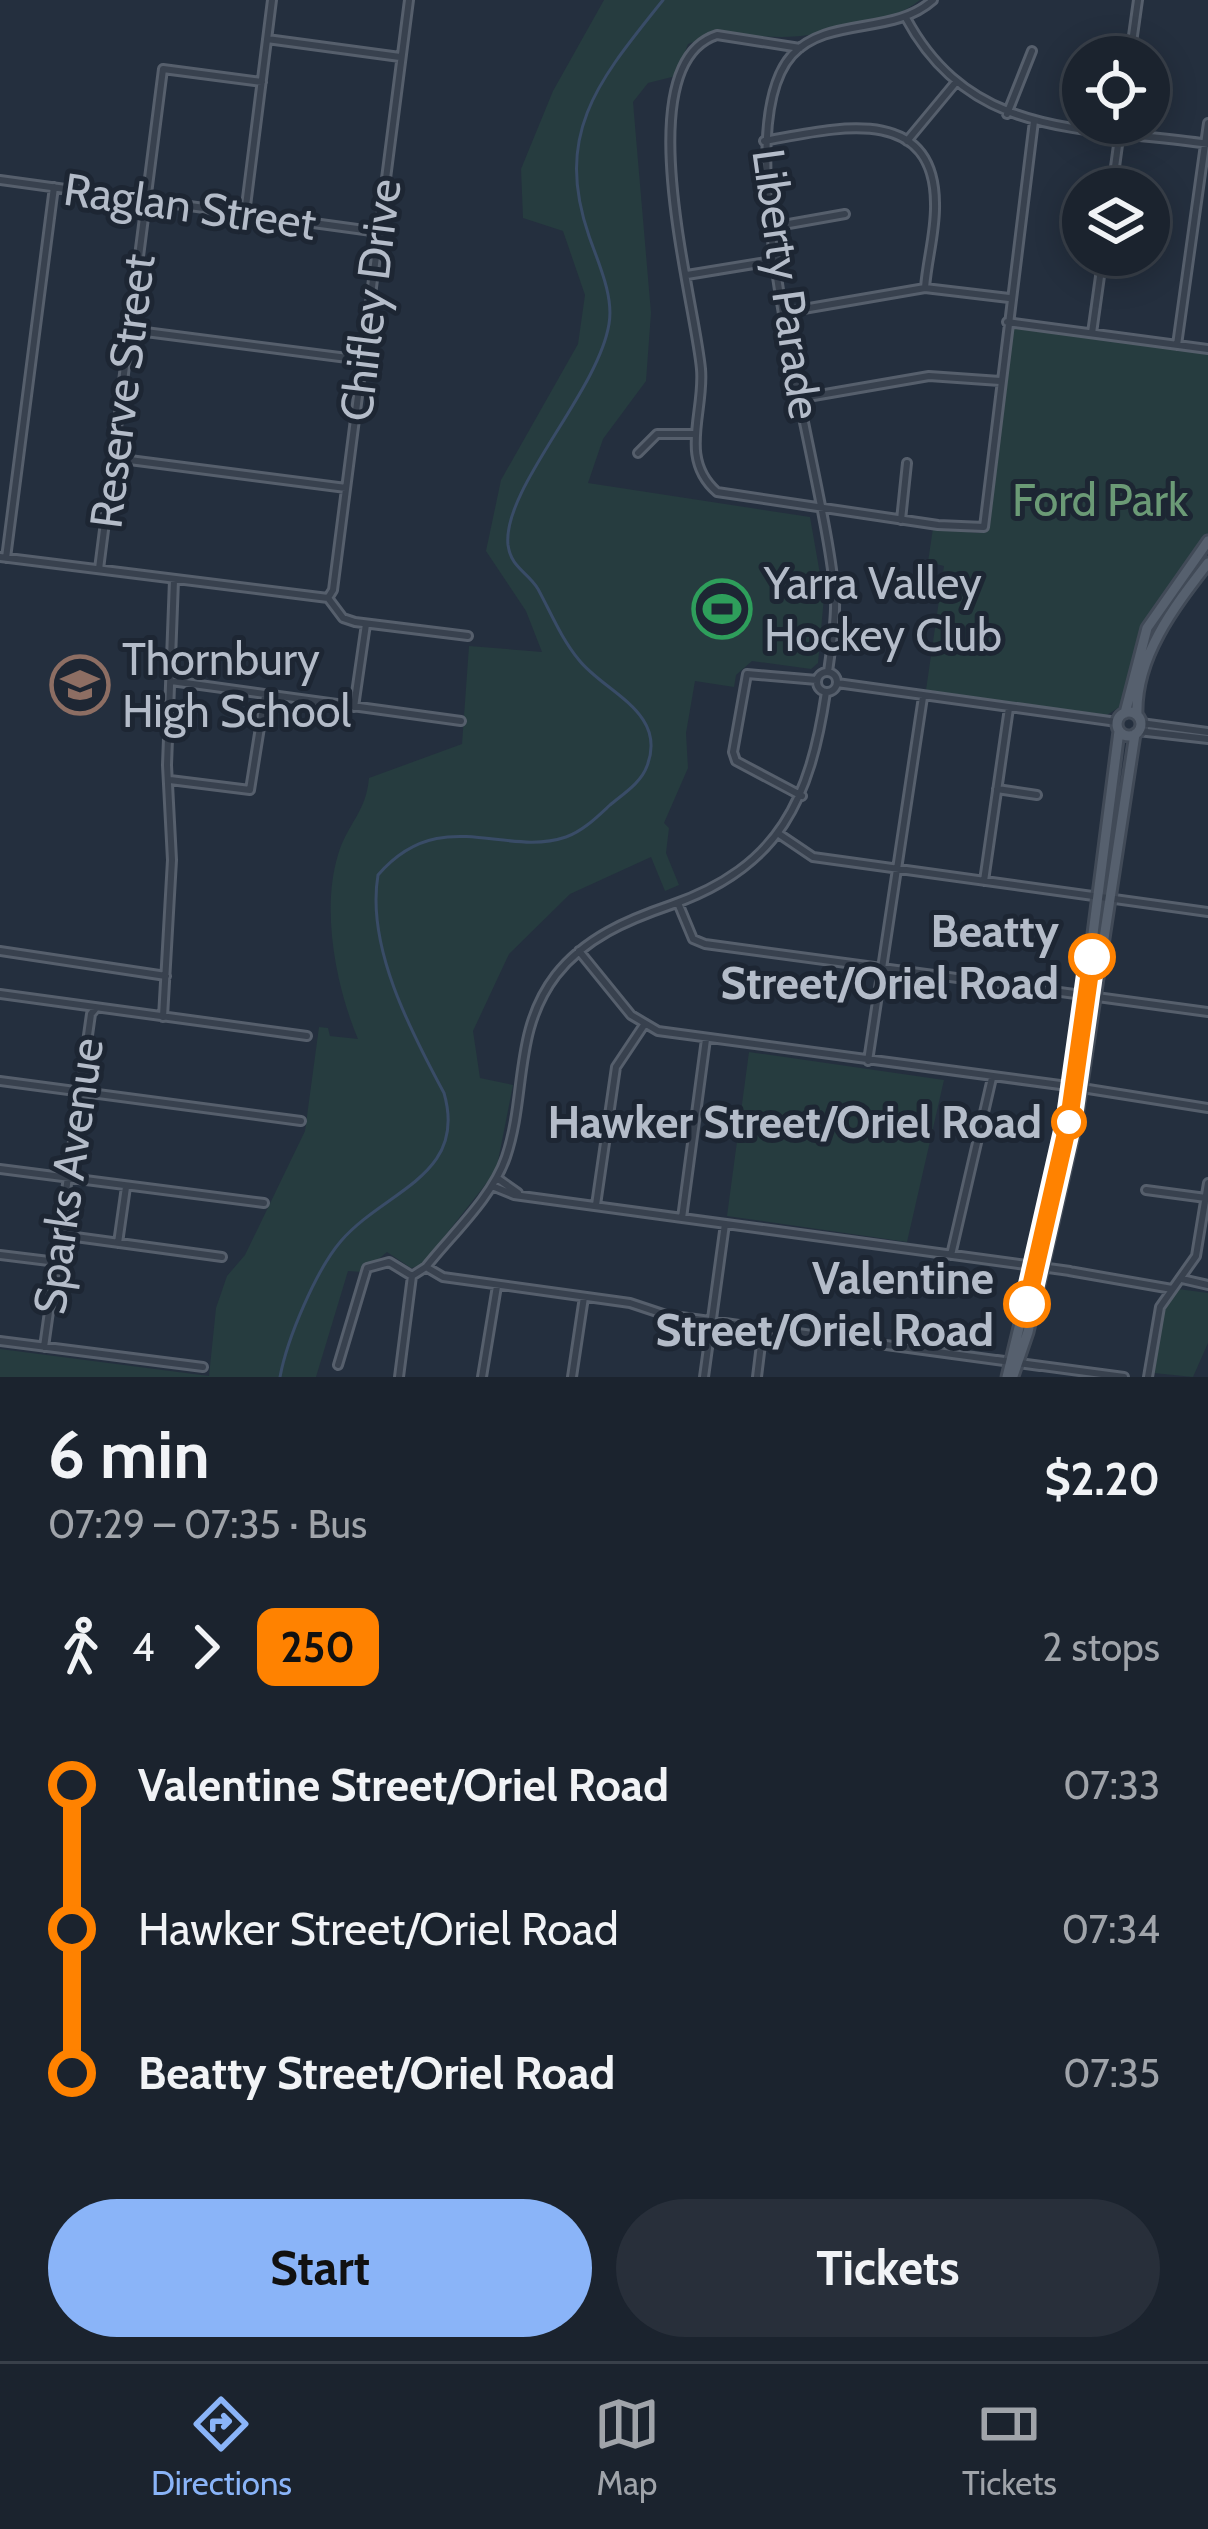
<!DOCTYPE html>
<html lang="en">
<head>
<meta charset="utf-8">
<style>
	:root { --surface:#1b232e; --page:#282f3a; --text:#f1f3f6; --muted:#a0a4aa; --line:#39404a; --accent:#8ab4f8 }
	body { margin:0; font-family:Cabin,sans-serif; background:var(--page); color:var(--text); height:100vh; display:flex; flex-direction:column; font-size:45px; white-space:nowrap }
	* { box-sizing:border-box; margin:0 }
	p { font-size:39px; color:var(--muted) }
	.icon { flex:none; width:66px; height:66px; fill:none; stroke:currentColor; stroke-width:2; stroke-linecap:round; stroke-linejoin:round }
	.map { position:relative; height:1377px; overflow:hidden }
	.side { display:flex; flex-direction:column; background:var(--surface); flex:1 }
	.side>* { flex:none }
	.badge { padding:0 24px; border-radius:18px; font-size:42px; line-height:78px }
	.controls { position:absolute; left:1062px; top:36px; display:grid; gap:24px }
	.controls a { display:grid; place-items:center; width:108px; height:108px; border-radius:50%; background:var(--surface); box-shadow:0 6px 30px #0003,0 0 0 3px var(--line); font-size:60px }
	.map>.badge { position:absolute; translate:-50% -50%; box-shadow:0 0 0 6px #fff }
	.legs { display:flex; align-items:center; gap:18px; height:132px; padding:0 48px; font-size:39px }
	.legs p { margin-inline-start:auto }
	.overview { display:flex; align-items:center; justify-content:space-between; height:204px; padding:0 48px }
	h1 { font-size:66px; font-weight:700; line-height:90px }
	.cta { display:flex; gap:24px; margin-top:auto; padding:24px 48px }
	.cta a { flex:1; height:138px; border-radius:72px; background:var(--accent); color:#111; font-size:48px; font-weight:700; line-height:138px; text-align:center }
	.cta a+a { background:var(--page); color:var(--text) }
	ul { padding:0 48px; list-style:none }
	li { display:flex; align-items:center; gap:42px; height:144px; font-size:45px }
	li i { display:grid; place-items:center; width:18px; height:100%; margin:0 15px; background:currentColor }
	li i::after { content:''; width:30px; height:30px; margin:-15px; border:9px solid; border-radius:50%; background:var(--surface) }
	li p { margin-inline-start:auto }
	li:first-child i { background:linear-gradient(#0000 50%,currentColor 0) }
	li:last-child i { background:linear-gradient(currentColor 50%,#0000 0) }
	.dock { display:flex; justify-content:space-around; align-items:center; height:168px; border-top:3px solid var(--line); background:var(--surface); font-size:33px; color:var(--muted) }
	.dock a { display:grid; justify-items:center; gap:6px }
	.dock .on { color:var(--accent) }
	.map>svg:first-child { display:block }
	.green { fill:#263c3f }
	.lines { fill:none; stroke-linecap:round; stroke-linejoin:round }
	.stream { stroke:#394c67; stroke-width:3 }
	.minor-casing { stroke:#565f6c; stroke-width:12 }
	.major-casing { stroke:#414a57; stroke-width:15 }
	.minor { stroke:#38414e; stroke-width:6 }
	.major { stroke:#56606e; stroke-width:9 }
	.line-1-casing { stroke:#fff; stroke-width:27 }
	.line-1 { stroke:#ff8200; stroke-width:18 }
	.stop-1-dot { fill:#fff; stroke:#ff8200; stroke-width:6 }
	.labels { text-anchor:middle; dominant-baseline:central; stroke-width:10; stroke-linejoin:round; paint-order:stroke }
	.street-label { font-size:45px; fill:#b4bcc9; stroke:#1d2633 }
	.park-label { font-size:45px; fill:#6b9a76; stroke:#1d2633 }
	.poi-label { font-size:45px; fill:#b4bcc9; stroke:#1d2633; text-anchor:start }
	.stop-label { font-size:45px; font-weight:bold; fill:#b4bcc9; stroke:#1d2633; text-anchor:end }
</style>
</head>
<body>
<div class="map">
<svg width="1208" height="1377" viewBox="0 0 1208 1377">
	<rect width="100%" height="100%" fill="#242f3e"/>
	<!-- green -->
	<path class="green" d="M604,0H920C890,25 822,36 782,37C747,37 721,31 688,44L676,76L648,83L633,102L651,313L646,381L603,439L588,483L810,517L824,597L818,663L811,669L752,661L736,675L734,687L695,681L686,733L688,768L664,823L669,828L666,853L679,885L665,891L651,857L570,894L509,954L473,1031L480,1078L513,1085L496,1171L422,1265L411,1268L387,1252L363,1272L348,1271L316,1377H0V1349L209,1376L216,1308L227,1276L245,1255L305,1131L319,1027L328,1028L330,1036L358,1039C336,987 321,910 338,855C347,824 366,813 369,778L462,744L469,646L542,652L526,611L486,551L501,480L578,344L585,295L563,231L523,218L521,169L553,91Z
		M1019,326L1208,352V534L1151,618L1121,706L1107,715L926,690L944,566L928,562L933,528L978,533L990,524L1011,331Z
		M749,1052L944,1080L907,1242L727,1216Z
		M1178,1289L1208,1293V1343L1193,1377L1154,1373L1161,1313Z"/>
	<g class="lines">
		<!-- stream -->
		<path class="stream" d="M280,1377C287,1339 316,1270 341,1241C385,1190 468,1176 444,1093C410,1030 366,946 378,875C440,803 504,858 566,837C583,831 597,817 610,805C623,794 641,783 647,766C668,712 604,692 579,660C561,638 551,613 538,589C528,572 511,568 508,545C502,489 598,392 609,324C614,296 598,262 589,236C553,132 600,79 663,0"/>
		<!-- minor casing -->
		<g class="minor-casing">
			<path id="minor" d="M906,18C972,141 1087,126 1208,144
				M267,39L400,57
				M800,48L717,35C626,64 695,300 701,369C705,412 678,458 717,492L938,525L984,527L1034,121
				M1130,57L1138,0
				M1007,114L1032,51
				M764,141C828,130 934,100 935,203C936,231 927,260 925,288
				M907,141L956,82
				M0,180L379,232
				M1112,189L1121,123
				M245,214L272,0
				M772,227L845,214
				M687,275L778,260
				M786,312L925,288L1009,298
				M1007,322L1208,349
				M130,330L363,360
				M1092,333L1103,255
				M1177,345L1208,123
				M802,398L929,376L1000,381
				M638,453L657,434H693
				M114,458L346,488
				M901,520L907,463
				M0,557L328,598
				M6,558L54,187
				M99,569L163,69L262,82
				M328,598L333,590L409,0
				M328,598L343,618L355,622L468,636
				M817 682a10 10 0 1 1 20 0a10 10 0 1 1-20 0Z
				M828,672C831,648 836,623 835,599C829,483 717,138 792,55C828,16 893,36 933,0
				M171,681L461,721
				M837,683L1117,722
				M354,707L366,624
				M1141,723L1208,732
				M1138,731L1208,739
				M170,780L250,790L265,696
				M997,789L1037,795
				M802,796L736,761L733,752L747,674L817,680
				M779,834L813,857L1208,912
				M984,881L1009,708
				M678,903L693,939L705,944L1208,1012
				M0,951L166,976
				M579,951L631,1015L658,1031L1075,1087
				M0,994L307,1036
				M163,1017L172,860L167,765L174,580
				M868,1061L923,697
				M0,1081L301,1121
				M1082,1088L1208,1108
				M0,1169L264,1203
				M497,1178L518,1193
				M492,1186L514,1195L1070,1271
				M1146,1190L1206,1198
				M596,1205L616,1067L644,1025
				M682,1218L706,1039
				M61,1235L222,1257
				M118,1243L126,1187
				M0,1255L57,1262
				M951,1255L992,1078
				M426,1267C452,1234 492,1198 506,1157C527,1095 513,1031 556,975C585,938 627,920 671,905C780,867 810,799 826,692
				M1069,1271L1172,1289
				M1182,1279L1208,1285
				M0,1341L203,1367
				M44,1347L91,1014L96,1008
				M997,1360L1124,1377
				M338,1365L367,1268L389,1262L412,1276L426,1267L443,1277L630,1303L666,1315L1040,1366
				M399,1377L412,1276
				M482,1377L497,1286
				M572,1377L584,1297
				M704,1377L725,1224
				M757,1377L763,1328
				M1148,1377L1160,1307L1196,1256L1208,1183"/>
		</g>
		<!-- major casing -->
		<g class="major-casing">
			<path id="major" d="M1117 724a12 12 0 1 1 24 0a12 12 0 1 1-24 0Z
				M1125,713L1147,628L1208,541
				M1137,715C1135,657 1174,607 1208,563
				M1013,1376L1028,1332L1076,1123L1135,734
				M1007,1377L1069,1121L1119,731"/>
		</g>
		<!-- minor -->
		<use href="#minor" class="minor"/>
		<!-- major -->
		<use href="#major" class="major"/>
	</g>
	<g class="lines">
		<!-- line-1 casing -->
		<g class="line-1-casing">
			<path id="line-1" d="M1027,1304L1069,1120L1092,957"/>
		</g>
		<!-- line-1 -->
		<use href="#line-1" class="line-1"/>
	</g>
	<!-- icons -->
	<defs>
		<g id="stadium-ring" transform="scale(3)"><circle r="9.5" fill="#1d2633" stroke="#2e9e5b" stroke-width="1.5"/><path d="M0-5a6.5 5 0 1 0 0 10a6.5 5 0 1 0 0-10ZM-3.5-1.8h7v3.6h-7Z" fill="#2e9e5b"/></g>
		<g id="school-ring" transform="scale(3)"><circle r="9.5" fill="#1d2633" stroke="#8d6e63" stroke-width="1.5"/><path d="M0-5L7-2L0 1L-7-2ZM-4 1L0 2.5L4 1V4Q0 6-4 4Z" fill="#8d6e63"/></g>
	</defs>
	<g fill-rule="evenodd">
		<use href="#stadium-ring" x="722" y="609"/>
		<use href="#school-ring" x="80" y="685"/>
	</g>
	<!-- markers -->
	<g class="stop-1-dot">
		<circle cx="1092" cy="957" r="21"/>
		<circle cx="1069" cy="1122" r="15"/>
		<circle cx="1027" cy="1304" r="21"/>
	</g>
	<g class="labels">
		<!-- street labels -->
		<g class="street-label">
			<text transform="translate(190 206) rotate(8)">Raglan Street</text>
			<text transform="translate(787 284) rotate(82)">Liberty Parade</text>
			<text transform="translate(370 300) rotate(-83)">Chifley Drive</text>
			<text transform="translate(122 391) rotate(-83)">Reserve Street</text>
			<text transform="translate(68 1176) rotate(-82)">Sparks Avenue</text>
		</g>
		<!-- park labels -->
		<g class="park-label">
			<text x="1100" y="500">Ford Park</text>
		</g>
		<!-- poi labels -->
		<g class="poi-label">
			<text x="764" y="583">Yarra Valley<tspan x="764" dy="52">Hockey Club</tspan></text>
			<text x="122" y="659">Thornbury<tspan x="122" dy="52">High School</tspan></text>
		</g>
		<!-- stop labels -->
		<g class="stop-label">
			<text x="1059" y="931">Beatty<tspan x="1059" dy="52">Street/Oriel Road</tspan></text>
			<text x="1042" y="1122">Hawker Street/Oriel Road</text>
			<text x="994" y="1278">Valentine<tspan x="994" dy="52">Street/Oriel Road</tspan></text>
		</g>
	</g>
</svg>
<div class="controls">
<a><svg class="icon" aria-label="locate" viewBox="0 0 24 24"><circle cx="12" cy="12" r="6"/><path d="M12 2v4M12 18v4M2 12h4M18 12h4"/></svg></a>
<a><svg class="icon" aria-label="layers" viewBox="0 0 24 24"><path d="M12 4l9 5-9 5-9-5zM3 14l9 5 9-5"/></svg></a>
</div>
</div>
<section class="side">
<div class="overview"><div><h1>6 min</h1><p>07:29 – 07:35 · Bus</p></div><b>$2.20</b></div>
<div class="legs"><svg class="icon" aria-label="walk" viewBox="0 0 24 24"><circle cx="13" cy="4" r="2"/><path d="M13 8l-2 6 4 7M11 14l-3 7M7 12l3-4h3l4 4"/></svg>4<svg class="icon" aria-label="forward" viewBox="0 0 24 24"><path d="M9 5l7 7-7 7"/></svg><b class="badge" style="background:#ff8200;color:#111">250</b><p>2 stops</p></div>
<ul>
<li><i style="color:#ff8200"></i><b>Valentine Street/Oriel Road</b><p>07:33</p></li>
<li><i style="color:#ff8200"></i><span>Hawker Street/Oriel Road</span><p>07:34</p></li>
<li><i style="color:#ff8200"></i><b>Beatty Street/Oriel Road</b><p>07:35</p></li>
</ul>
<div class="cta"><a>Start</a><a>Tickets</a></div>
</section>
<nav class="dock">
<a class="on"><svg class="icon" aria-label="directions" viewBox="0 0 24 24"><path d="M12 3l9 9-9 9-9-9zM9 14v-3h6M13 9l2 2-2 2"/></svg>Directions</a>
<a><svg class="icon" aria-label="map" viewBox="0 0 24 24"><path d="M3 6l6-2 6 2 6-2v14l-6 2-6-2-6 2zM9 4v14M15 6v14"/></svg>Map</a>
<a><svg class="icon" aria-label="tickets" viewBox="0 0 24 24"><path d="M3 7h18v10H3zM15 7v10"/></svg>Tickets</a>
</nav>
</body>
</html>
